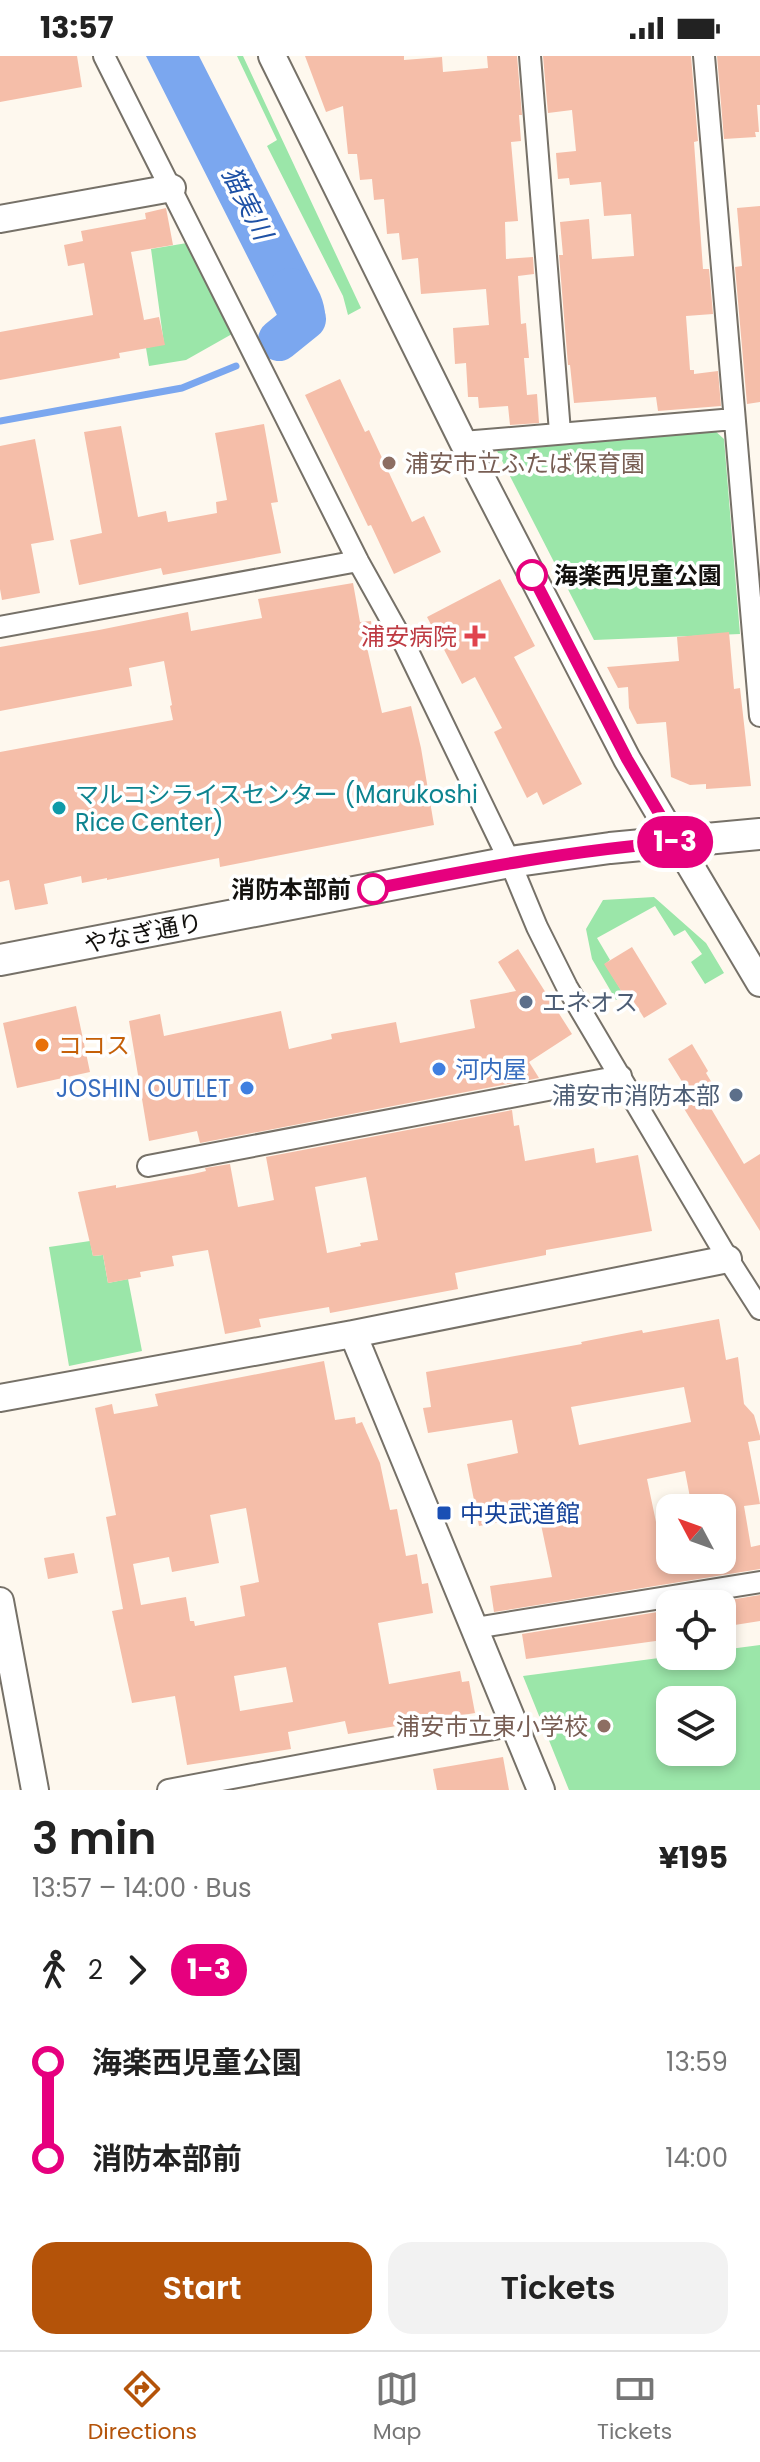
<!DOCTYPE html>
<html lang="en">
<head>
<meta charset="utf-8">
<style>
	:root { --surface:#fff; --page:#f2f2f2; --text:#222; --muted:#767676; --line:#e0e0e0; --accent:#b45309 }
	body { margin:0; font-family:Poppins,"Noto Sans JP",sans-serif; background:var(--page); color:var(--text); height:100vh; display:flex; flex-direction:column; font-size:30px; white-space:nowrap }
	* { box-sizing:border-box; margin:0 }
	p { font-size:26px; color:var(--muted) }
	.icon { flex:none; width:44px; height:44px; fill:none; stroke:currentColor; stroke-width:2; stroke-linecap:round; stroke-linejoin:round }
	.map { position:relative; height:1734px; overflow:hidden }
	.side { display:flex; flex-direction:column; background:var(--surface); flex:1 }
	.side>* { flex:none }
	.badge { padding:0 16px; border-radius:26px; font-size:28px; line-height:52px }
	.needle { width:52px; rotate:311deg }
	.fabs { position:absolute; left:656px; top:1438px; display:grid; gap:16px }
	.fabs a { display:grid; place-items:center; width:80px; height:80px; border-radius:16px; background:var(--surface); box-shadow:0 4px 12px #0003; font-size:40px }
	.map>.badge { position:absolute; translate:-50% -50%; box-shadow:0 0 0 4px #fff }
	.legs { display:flex; align-items:center; gap:12px; height:88px; padding:0 32px; font-size:26px }
	.legs p { margin-inline-start:auto }
	.summary { display:flex; align-items:center; justify-content:space-between; height:136px; padding:0 32px }
	h1 { font-size:44px; font-weight:600; line-height:60px }
	.button { display:flex; gap:16px; margin-top:auto; padding:16px 32px }
	.button a { flex:1; height:92px; border-radius:24px; background:var(--accent); color:#fff; font-size:32px; font-weight:600; line-height:92px; text-align:center }
	.button a+a { background:var(--page); color:var(--text) }
	ul { padding:0 32px; list-style:none }
	li { display:flex; align-items:center; gap:28px; height:96px; font-size:30px }
	li i { display:grid; place-items:center; width:12px; height:100%; margin:0 10px; background:currentColor }
	li i::after { content:''; width:20px; height:20px; margin:-10px; border:6px solid; border-radius:50%; background:var(--surface) }
	li p { margin-inline-start:auto }
	li:first-child i { background:linear-gradient(#0000 50%,currentColor 0) }
	li:last-child i { background:linear-gradient(currentColor 50%,#0000 0) }
	.status { display:flex; justify-content:space-between; align-items:center; height:56px; padding:0 40px; background:var(--surface); direction:ltr }
	.status svg { height:22px; fill:currentColor }
	.menu { display:flex; justify-content:space-around; align-items:center; height:112px; border-top:2px solid var(--line); background:var(--surface); font-size:22px; color:var(--muted) }
	.menu a { display:grid; justify-items:center; gap:4px }
	.menu .current { color:var(--accent) }
	.map>svg:first-child { display:block }
	.green { fill:#9be6a9; fill-rule:evenodd }
	.water { fill:#7ba7ef }
	.lines { fill:none; stroke-linecap:round; stroke-linejoin:round }
	.stream { stroke:#7ba7ef; stroke-width:7 }
	.river { stroke:#7ba7ef; stroke-width:42 }
	.building { fill:#f5bea9; fill-rule:evenodd }
	.minor-casing { stroke:#767168; stroke-width:24 }
	.tertiary-casing { stroke:#767168; stroke-width:30 }
	.secondary-casing { stroke:#767168; stroke-width:34 }
	.minor { stroke:#fff; stroke-width:20 }
	.tertiary { stroke:#fff; stroke-width:26 }
	.secondary { stroke:#fff; stroke-width:30 }
	.line-1-casing { stroke:#fff; stroke-width:18 }
	.line-1 { stroke:#e6007e; stroke-width:12 }
	.education-dot { fill:#8d6e63; stroke:#fff; stroke-width:3 }
	.stop-1-dot { fill:#fff; stroke:#e6007e; stroke-width:4 }
	.health-dot { fill:#e0444e; stroke:#fff; stroke-width:3 }
	.culture-dot { fill:#0f9aa8; stroke:#fff; stroke-width:3 }
	.service-dot { fill:#5c6f8a; stroke:#fff; stroke-width:3 }
	.food-dot { fill:#e8710a; stroke:#fff; stroke-width:3 }
	.shop-dot { fill:#3f7fe0; stroke:#fff; stroke-width:3 }
	.transit-dot { fill:#1a4fb4; stroke:#fff; stroke-width:3 }
	.labels { text-anchor:middle; dominant-baseline:central; stroke-width:7; stroke-linejoin:round; paint-order:stroke }
	.education-label { font-size:24px; fill:#785e54; stroke:#fff; text-anchor:start }
	.stop-label { font-size:24px; font-weight:bold; fill:#13110e; stroke:#fff; text-anchor:start }
	.health-label { font-size:24px; fill:#be3a42; stroke:#fff; text-anchor:end }
	.culture-label { font-size:24px; fill:#0d838f; stroke:#fff; text-anchor:start }
	.street-label { font-size:24px; fill:#13110e; stroke:#fff }
	.service-label { font-size:24px; fill:#4e5e75; stroke:#fff; text-anchor:start }
	.food-label { font-size:24px; fill:#c56008; stroke:#fff; text-anchor:start }
	.shop-label { font-size:24px; fill:#366cbe; stroke:#fff; text-anchor:start }
	.transit-label { font-size:24px; fill:#164399; stroke:#fff; text-anchor:start }
	.water-label { font-size:26px; font-style:italic; fill:#1e51a5; stroke:#fff }
</style>
</head>
<body>
<div class="status"><b>13:57</b><svg viewBox="0 0 49 12"><path d="M0 12V9h3v3zM5 12V6h3v6zM10 12V3h3v9zM15 12V0h3v12zM26 1h20v11H26zM47 4h2v5h-2z"/></svg></div>
<div class="map">
<svg width="760" height="1734" viewBox="0 0 760 1734">
	<rect width="100%" height="100%" fill="#fef8ee"/>
	<!-- green -->
	<path class="green" d="M237,0H243L361,252L348,259L343,240L267,90L277,84Z
		M187,187L232,278L186,304L149,310L146,292L164,288L151,193Z
		M713,373L724,383L740,578L594,584L495,391Z
		M654,841L706,887L724,917L705,928L691,906L702,898L685,874L674,880L655,850L597,882L610,904L605,908L624,939L616,944L592,903L586,873L603,844Z
		M90,1185L93,1200L103,1199L108,1227L128,1223L142,1295L69,1310L49,1191Z
		M760,1589V1734H569L523,1620L674,1600H722V1594ZM670,1644H722V1696H670Z"/>
	<!-- water -->
	<path class="water" d="M146,0H199L320,238C333,270 320,279 293,294L279,263Z"/>
	<g class="lines">
		<!-- stream -->
		<path class="stream" d="M0,365L182,332L236,310"/>
		<!-- river -->
		<path class="river" d="M279,284L305,263L290,233"/>
	</g>
	<!-- building -->
	<path class="building" d="M0,0H77L82,31L0,46Z
		M305,0H404V4L442,1L443,16L488,12L487,0H517L522,59H519L521,85L511,86L518,165L505,166L506,203L533,201L534,218L518,220L521,268L526,267L529,302H524L527,339L537,338L539,367L510,369L508,350L479,352L478,341H468L466,307L455,308L453,272L489,269L486,233L421,238L418,202L402,204L399,177L387,178L384,143L374,144L372,123L360,124L357,98H348L343,50L326,56Z
		M543,0H691L698,85L694,86L700,171L703,213H709L713,258L686,260L690,314H694V318L718,315L721,350L658,355L656,341L574,347L570,309H568L559,199H563L560,166L589,163L592,203L634,200L631,158L604,160L601,126L570,129L569,122L558,123L556,97L576,95L572,54L548,57Z
		M717,0H760V49H757L759,76H755L756,81L724,83Z
		M760,150V346L747,348L735,211L742,210L737,152Z
		M166,152L173,189L131,196L144,264L159,261L165,289L119,297L120,302L0,324V276L93,259L84,207L68,210L64,189L83,185L81,175L146,163L145,157Z
		M340,323L365,376L369,374L412,466L424,460L441,496L394,518L371,469L368,470L305,339Z
		M264,368L278,446L271,447L281,497L163,519L161,512L79,529L70,484L102,477L84,376L121,370L138,461L166,455L168,466L217,457L216,446L227,444L215,377Z
		M35,383L54,484L31,488L40,537L2,544L0,533V390Z
		M500,523L535,590L514,601L582,728L543,749L537,736L527,742L494,676L502,672L475,621L462,628L427,561Z
		M353,527L360,566L371,565L374,585L366,587L382,657L411,650L421,692L434,769L220,811L219,802L107,824V822L82,827L81,820L44,828L48,848L15,854L9,824L0,826V696L173,664L170,650L172,649L164,605L129,612L132,630L0,655V591L99,574L188,556L191,575L262,562L258,543Z
		M729,576L734,633L740,632L751,730L706,733V728L690,729L671,721L666,666L637,668L629,652L628,631L618,632L607,611L679,605L677,581Z
		M632,891L667,948L644,962L629,938L625,941L604,908Z
		M518,893L572,978L529,1006L539,1022L200,1087L197,1075L149,1085L129,965L160,958L164,980L281,955L289,993L332,983L331,978L396,966L400,987L475,972L470,944L516,935L498,906Z
		M76,950L90,1016L17,1032L3,967Z
		M692,988L708,1015L706,1017L712,1027L691,1040L668,1003Z
		M703,1039L744,1108L760,1098V1175L683,1051Z
		M512,1054L514,1070L519,1069L525,1105L594,1092L596,1107L638,1099L652,1175L546,1194V1199L455,1217L458,1233L330,1257L329,1251L259,1263L261,1271L225,1278L208,1194L172,1200L174,1210L140,1216L141,1221L108,1227L103,1199L93,1200L78,1136L116,1129V1132L193,1118L206,1115L205,1112L230,1108L238,1151L274,1144L266,1101ZM366,1121L378,1184L360,1187L361,1190L327,1197L315,1131Z
		M719,1263L726,1304L738,1301L744,1348L754,1359L760,1380V1384L748,1386L760,1448L744,1450L751,1491L760,1489V1513L494,1556L490,1530L552,1521L539,1459L479,1470L467,1408L518,1397L512,1364L428,1377L423,1352L431,1351L426,1316L582,1288L581,1286L642,1274L643,1277ZM684,1331L691,1366L579,1389L571,1351ZM685,1415L692,1452H722V1504H664L647,1423Z
		M324,1305L335,1364L355,1361L356,1368L362,1366L380,1407L390,1454L397,1453L406,1500L417,1498L422,1528L428,1527L433,1557L378,1567L389,1628L460,1615L462,1626L469,1625L475,1657L348,1678L345,1665L288,1676L291,1693L187,1709L175,1640L132,1647L112,1555L123,1553L106,1461L116,1459L95,1352L112,1348L114,1358L158,1350L155,1338ZM246,1452L259,1526L240,1530L245,1560L195,1570L194,1565H190L186,1541L141,1549L133,1508L169,1501L172,1516L219,1507L210,1459ZM286,1611L293,1646L240,1655L234,1620Z
		M74,1497L78,1517L48,1523L44,1502Z
		M760,1539V1565L722,1571V1548H705Z
		M670,1554V1583L526,1603L522,1578Z
		M503,1701L509,1734H437L433,1713Z"/>
	<g class="lines">
		<!-- minor casing -->
		<g class="minor-casing">
			<path id="minor" d="M104,0L358,505L406,591L510,806L537,871L567,931L728,1203L760,1253
				M530,0L560,376
				M704,0L760,660
				M463,386L734,363
				M0,571L358,505
				M148,1110L621,1020
				M475,1572L760,1526
				M168,1734L515,1669"/>
		</g>
		<!-- tertiary casing -->
		<g class="tertiary-casing">
			<path id="tertiary" d="M272,0L463,386L627,703L760,927
				M0,163L172,132
				M353,1278L541,1734
				M0,1342L353,1278L728,1203
				M0,1545L35,1734"/>
		</g>
		<!-- secondary casing -->
		<g class="secondary-casing">
			<path id="secondary" d="M0,904L510,806L610,792L760,778"/>
		</g>
		<!-- minor -->
		<use href="#minor" class="minor"/>
		<!-- tertiary -->
		<use href="#tertiary" class="tertiary"/>
		<!-- secondary -->
		<use href="#secondary" class="secondary"/>
	</g>
	<g class="lines">
		<!-- line-1 casing -->
		<g class="line-1-casing">
			<path id="line-1" d="M373,833C474,813 574,794 676,786L627,703L532,519"/>
		</g>
		<!-- line-1 -->
		<use href="#line-1" class="line-1"/>
	</g>
	<!-- markers -->
	<g class="education-dot">
		<circle cx="389" cy="407" r="8"/>
		<circle cx="604" cy="1670" r="8"/>
	</g>
	<g class="stop-1-dot">
		<circle cx="532" cy="519" r="14"/>
		<circle cx="373" cy="833" r="14"/>
	</g>
	<path class="health-dot" d="M471 568h8v8h8v8h-8v8h-8v-8h-8v-8h8z"/>
	<circle class="culture-dot" cx="59" cy="752" r="8"/>
	<g class="service-dot">
		<circle cx="526" cy="946" r="8"/>
		<circle cx="736" cy="1039" r="8"/>
	</g>
	<circle class="food-dot" cx="42" cy="989" r="8"/>
	<g class="shop-dot">
		<circle cx="439" cy="1013" r="8"/>
		<circle cx="247" cy="1032" r="8"/>
	</g>
	<rect class="transit-dot" x="436" y="1449" width="16" height="16" rx="4"/>
	<g class="labels">
		<!-- education labels -->
		<g class="education-label">
			<text x="405" y="407">浦安市立ふたば保育園</text>
			<text x="588" y="1670" text-anchor="end">浦安市立東小学校</text>
		</g>
		<!-- stop labels -->
		<g class="stop-label">
			<text x="554" y="519">海楽西児童公園</text>
			<text x="351" y="833" text-anchor="end">消防本部前</text>
		</g>
		<!-- health labels -->
		<g class="health-label">
			<text x="457" y="580">浦安病院</text>
		</g>
		<!-- culture labels -->
		<g class="culture-label">
			<text x="75" y="738">マルコシライスセンター (Marukoshi<tspan x="75" dy="28">Rice Center)</tspan></text>
		</g>
		<!-- street labels -->
		<g class="street-label">
			<text transform="translate(143 877) rotate(-11)">やなぎ通り</text>
		</g>
		<!-- service labels -->
		<g class="service-label">
			<text x="542" y="946">エネオス</text>
			<text x="720" y="1039" text-anchor="end">浦安市消防本部</text>
		</g>
		<!-- food labels -->
		<g class="food-label">
			<text x="58" y="989">ココス</text>
		</g>
		<!-- shop labels -->
		<g class="shop-label">
			<text x="455" y="1013">河内屋</text>
			<text x="231" y="1032" text-anchor="end">JOSHIN OUTLET</text>
		</g>
		<!-- transit labels -->
		<g class="transit-label">
			<text x="460" y="1457">中央武道館</text>
		</g>
		<!-- water labels -->
		<g class="water-label">
			<text transform="translate(247 147) rotate(63)">猫実川</text>
		</g>
	</g>
</svg>
<div class="fabs">
<a><svg class="needle" viewBox="-14 -14 28 28"><path d="M0-13l5 13h-10z" fill="#e53935"/><path d="M0 13l5-13h-10z" fill="#767676"/></svg></a>
<a><svg class="icon" aria-label="locate" viewBox="0 0 24 24"><circle cx="12" cy="12" r="6"/><path d="M12 2v4M12 18v4M2 12h4M18 12h4"/></svg></a>
<a><svg class="icon" aria-label="layers" viewBox="0 0 24 24"><path d="M12 4l9 5-9 5-9-5zM3 14l9 5 9-5"/></svg></a>
</div>
<b class="badge" style="left:675px;top:786px;background:#e6007e;color:#fff">1-3</b>
</div>
<section class="side">
<div class="summary"><div><h1>3 min</h1><p>13:57 – 14:00 · Bus</p></div><b>¥195</b></div>
<div class="legs"><svg class="icon" aria-label="walk" viewBox="0 0 24 24"><circle cx="13" cy="4" r="2"/><path d="M13 8l-2 6 4 7M11 14l-3 7M7 12l3-4h3l4 4"/></svg>2<svg class="icon" aria-label="forward" viewBox="0 0 24 24"><path d="M9 5l7 7-7 7"/></svg><b class="badge" style="background:#e6007e;color:#fff">1-3</b></div>
<ul>
<li><i style="color:#e6007e"></i><b>海楽西児童公園</b><p>13:59</p></li>
<li><i style="color:#e6007e"></i><b>消防本部前</b><p>14:00</p></li>
</ul>
<div class="button"><a>Start</a><a>Tickets</a></div>
</section>
<nav class="menu">
<a class="current"><svg class="icon" aria-label="directions" viewBox="0 0 24 24"><path d="M12 3l9 9-9 9-9-9zM9 14v-3h6M13 9l2 2-2 2"/></svg>Directions</a>
<a><svg class="icon" aria-label="map" viewBox="0 0 24 24"><path d="M3 6l6-2 6 2 6-2v14l-6 2-6-2-6 2zM9 4v14M15 6v14"/></svg>Map</a>
<a><svg class="icon" aria-label="tickets" viewBox="0 0 24 24"><path d="M3 7h18v10H3zM15 7v10"/></svg>Tickets</a>
</nav>
</body>
</html>
